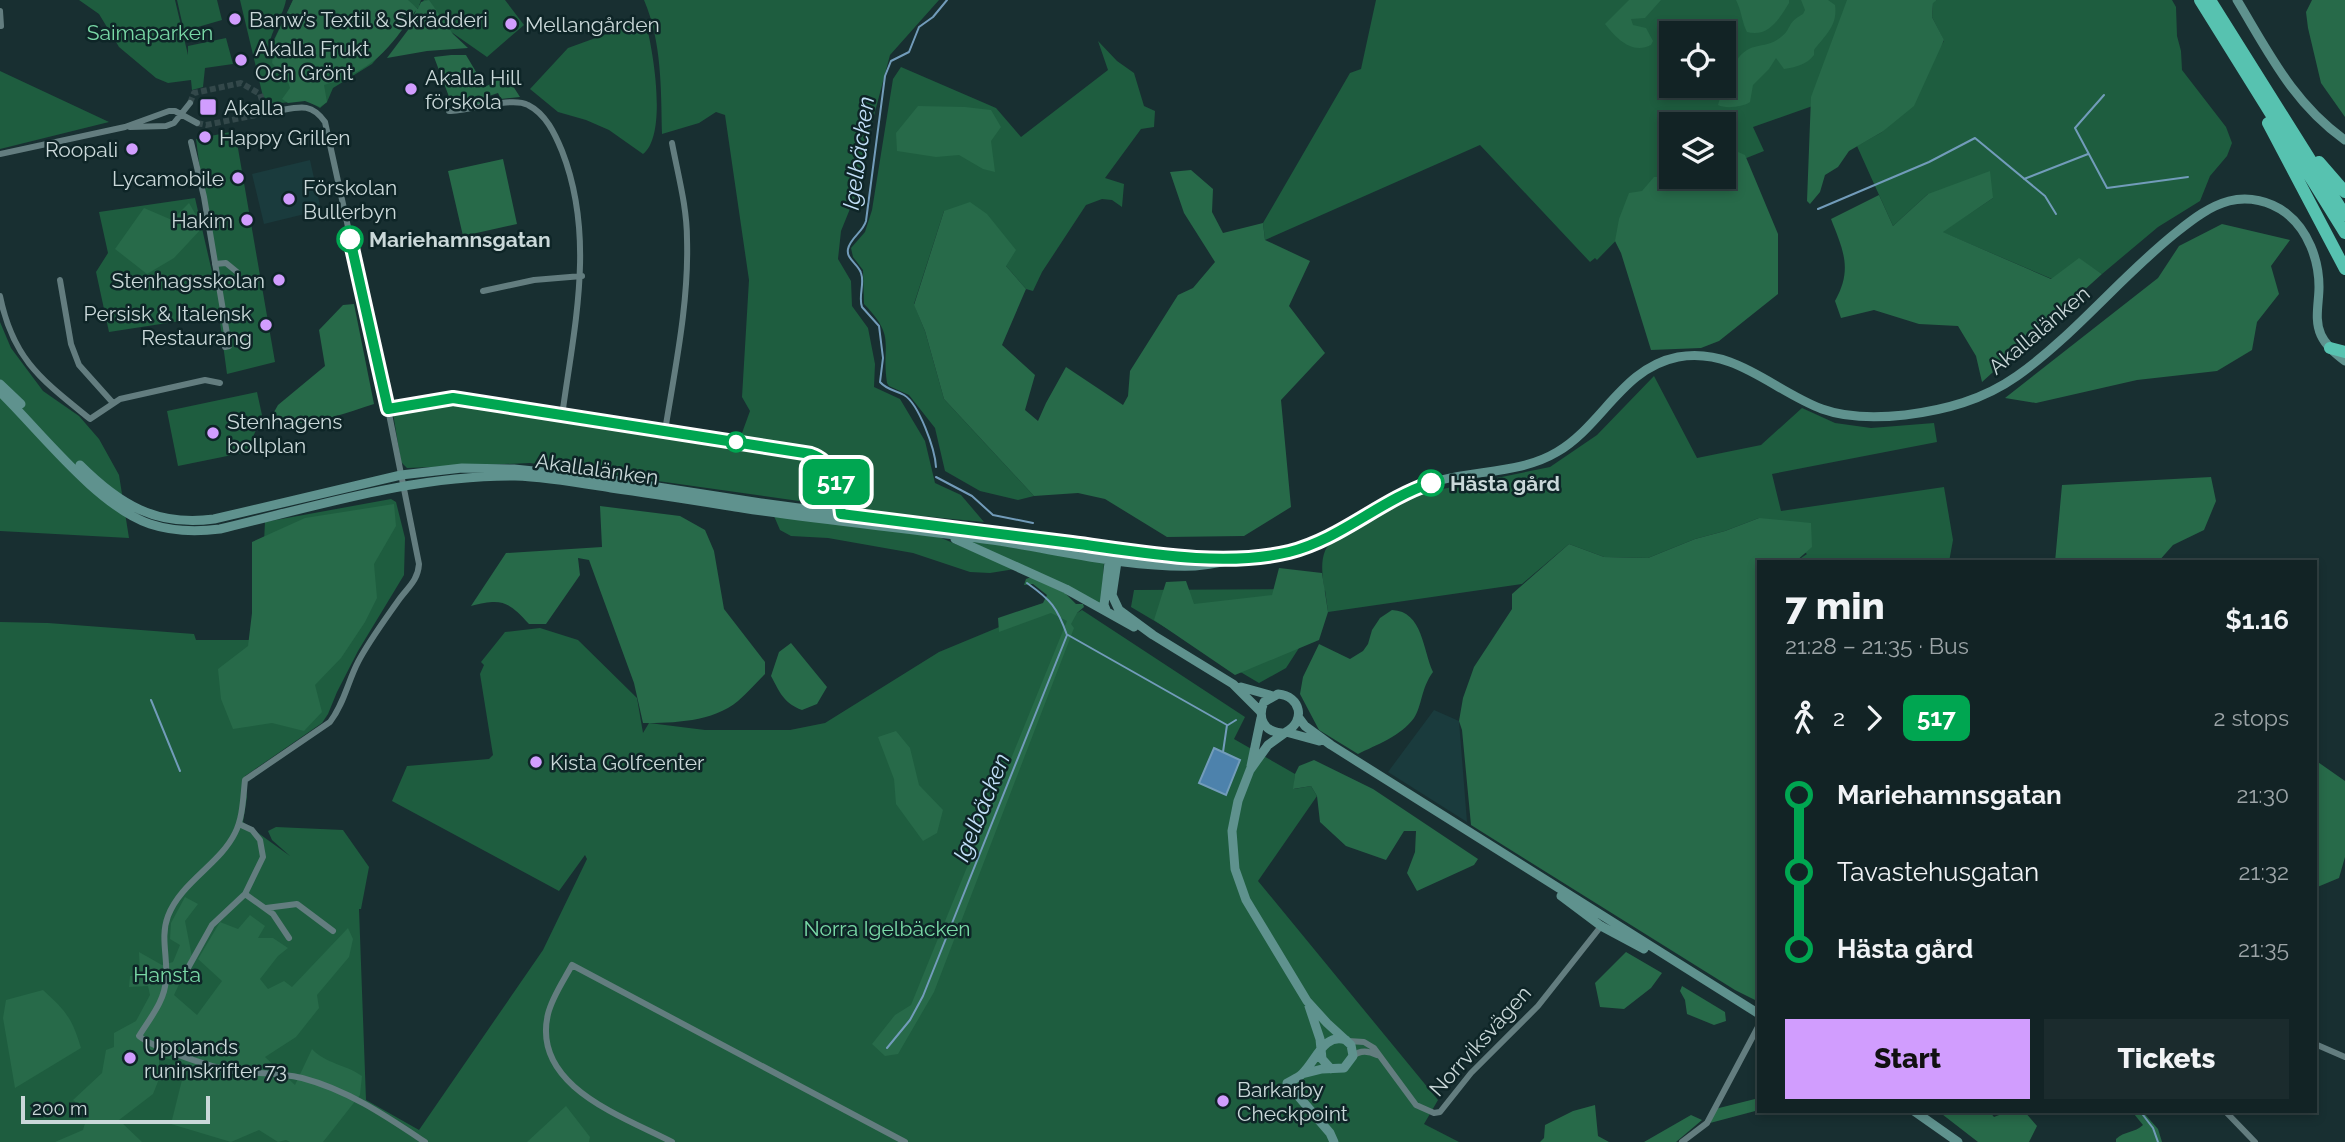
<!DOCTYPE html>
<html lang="en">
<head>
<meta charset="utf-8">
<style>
	:root { --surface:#122325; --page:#1b2b2d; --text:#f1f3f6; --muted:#9ca4a7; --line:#314042; --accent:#d19dfe }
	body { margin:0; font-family:Raleway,sans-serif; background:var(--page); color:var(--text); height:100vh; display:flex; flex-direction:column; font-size:26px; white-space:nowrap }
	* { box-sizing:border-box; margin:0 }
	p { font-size:23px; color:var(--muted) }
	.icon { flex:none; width:38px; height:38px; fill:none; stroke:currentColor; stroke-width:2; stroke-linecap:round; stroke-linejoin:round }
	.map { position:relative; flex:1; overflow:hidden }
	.side { position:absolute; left:1757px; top:560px; width:560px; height:553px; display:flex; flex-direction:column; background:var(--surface); border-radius:0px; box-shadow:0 4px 10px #0003,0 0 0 2px var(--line) }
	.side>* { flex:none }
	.badge { padding:0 14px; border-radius:10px; font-size:24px; line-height:46px }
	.tools { position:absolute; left:1659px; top:21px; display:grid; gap:14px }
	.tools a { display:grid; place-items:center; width:77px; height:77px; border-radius:0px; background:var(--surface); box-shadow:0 4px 10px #0003,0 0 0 2px var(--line); font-size:35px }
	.scale { position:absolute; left:21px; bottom:18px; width:189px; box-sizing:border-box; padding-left:7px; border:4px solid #cad8d9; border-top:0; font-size:19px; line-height:24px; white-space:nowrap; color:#cad8d9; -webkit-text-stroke:5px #0e2527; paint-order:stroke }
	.map>.badge { position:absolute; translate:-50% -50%; box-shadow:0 0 0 4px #fff }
	.legs { display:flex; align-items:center; gap:10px; height:77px; padding:0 28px; font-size:23px }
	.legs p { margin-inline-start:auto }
	.summary { display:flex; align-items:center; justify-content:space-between; height:119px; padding:0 28px }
	h1 { font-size:38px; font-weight:800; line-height:52px }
	.primary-button { display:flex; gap:14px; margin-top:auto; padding:14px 28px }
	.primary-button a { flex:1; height:80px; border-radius:0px; background:var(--accent); color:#111; font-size:28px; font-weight:800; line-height:80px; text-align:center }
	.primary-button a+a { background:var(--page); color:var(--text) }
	ul { padding:0 28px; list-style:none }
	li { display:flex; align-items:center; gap:24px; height:77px; font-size:26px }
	li i { display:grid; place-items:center; width:10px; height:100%; margin:0 9px; background:currentColor }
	li i::after { content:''; width:18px; height:18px; margin:-9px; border:5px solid; border-radius:50%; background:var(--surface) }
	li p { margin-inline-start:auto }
	li:first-child i { background:linear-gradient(#0000 50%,currentColor 0) }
	li:last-child i { background:linear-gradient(currentColor 50%,#0000 0) }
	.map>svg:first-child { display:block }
	.built { fill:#1a3b3d }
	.green { fill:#1e5d3f; fill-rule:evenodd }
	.forest { fill:#276a49 }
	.water { fill:#4d82ac; stroke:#729cba; stroke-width:2 }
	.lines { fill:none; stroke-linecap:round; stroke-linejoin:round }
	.stream { stroke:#729cba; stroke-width:2 }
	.street-tunnel { stroke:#33484a; stroke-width:6; stroke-dasharray:6 3; stroke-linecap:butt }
	.street { stroke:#637d7f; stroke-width:6 }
	.secondary { stroke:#5f928e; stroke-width:9 }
	.highway { stroke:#57c2b0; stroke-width:12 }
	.line-1-casing { stroke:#fff; stroke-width:16 }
	.line-1 { stroke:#00a651; stroke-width:10 }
	.poi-dot { fill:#d19dfe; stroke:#0e2527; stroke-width:2.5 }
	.stop-1-dot { fill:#fff; stroke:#00a651; stroke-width:3.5 }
	.labels { text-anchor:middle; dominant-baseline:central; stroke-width:5; stroke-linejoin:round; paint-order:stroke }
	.poi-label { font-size:21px; fill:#cad8d9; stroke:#0e2527; text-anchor:start }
	.park-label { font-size:21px; fill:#79d8a6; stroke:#0e2527 }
	.stop-label { font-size:21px; font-weight:bold; fill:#cad8d9; stroke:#0e2527; text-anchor:start }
	.street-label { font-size:21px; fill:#cad8d9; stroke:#0e2527 }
	.water-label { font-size:23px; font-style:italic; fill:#c3e0f9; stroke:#0e2527 }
</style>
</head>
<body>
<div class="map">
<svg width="2345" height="1142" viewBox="0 0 2345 1142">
	<rect width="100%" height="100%" fill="#182f31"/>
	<!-- built -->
	<path class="built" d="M310,160L321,210L264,224L252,174Z
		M1434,710L1459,721L1467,822L1388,772Z"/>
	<!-- green -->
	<path class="green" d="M79,0H175L188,55V46L226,38L233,64L205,68L203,87L192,90L191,80L168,83L156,78L119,47L99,14Z
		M177,0H217L222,20L184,31Z
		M240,0H286C282,20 270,29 269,50L293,0H421L419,6L424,0H505L524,25L487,57L414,6L406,25L372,64L333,88L327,102L320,108L306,100L265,105Z
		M644,0H939L890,55L867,142L858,189L841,231L838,259L851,281L852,306L868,328L875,364L874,387L900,399L925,441L935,483L961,495L984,522L857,510L846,501L820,504L530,463L407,468L401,462L393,413L452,402L738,444L750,411L742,397L749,280L725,115L716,112L699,123L662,134C661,89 662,42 644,0Z
		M1376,0H1927L1838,97L1753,127L1764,151L1724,167V124H1671V177H1700L1637,219L1597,260L1595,258L1590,262L1480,145L1265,240L1263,223L1350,73L1361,69ZM1671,33H1724V86H1671Z
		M1937,0H2172L2176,7L2177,36L2181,51L2182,70L2226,127L2232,143L2227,156L2210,176L2200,201L2158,227L2102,274L2079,259L2052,279L1942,232L1993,198L1928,194L1893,226L1857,146L1882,132L1944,41L1932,17L1933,2Z
		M645,20C653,48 668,135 643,154L609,130L586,120L558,112L530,89L568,48Z
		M1098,41L1117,61L1134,73L1144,106L1155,111L1154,127L1141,129L1105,178L1124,184L1122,207L1112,200L1102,199L1086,205L1042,272L1033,291L1026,289L1006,266L944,211L914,304L925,331L944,399L1034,496L1018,500L980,491L945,471L935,428L909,395L889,386L887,383C881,343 897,338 864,304L863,270L853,257L851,248L865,232L872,210L893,79L901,67L996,108L1021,137L1108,70Z
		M0,71L109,122L0,149Z
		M235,131L275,362L227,374L219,315L109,332L96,272L108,253L99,212L195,198L215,285L196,139Z
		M0,322L11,348L43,391L79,416L99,439L119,475L129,538L0,531Z
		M1654,376L1697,458L1761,445L1802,408L1835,423L1871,428L1934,423L1937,442L1772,474L1781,511L1944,487L1953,540L1949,562H1795L1807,554L1759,518L1725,531L1695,539L1648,558L1604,557L1569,544L1522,584L1328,612L1325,590L1299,648L1286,668L1259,683L1131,607L1134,590L1324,589C1323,578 1320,563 1325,551C1332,532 1407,499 1428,492L1550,467L1597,435Z
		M257,392L262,415L247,452L178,466L167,411Z
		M391,499L396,502L405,538L404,575L358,651L337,692L328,714L322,723L245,776L247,797L243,822L290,856L272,840L268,831L276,827L343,830L369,867L361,909H359L366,1100L419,1130L543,950L587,859L585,855L559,891L392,801L407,766L489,759L493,755L480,674L484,665L481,662L505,632L540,628L578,640L637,698L643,733L649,723L705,730H790L825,723L939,652L1057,603L1077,613L1082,610L1245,717L1234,739L1295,774L1294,789L1311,786L1317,796L1258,881L1438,1100L1424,1124L1459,1142H0V622L48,623L194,634L196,640H259L265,522Z
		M774,516L939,537L1015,569L990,573L970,572L913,553L828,538L791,536L780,530Z
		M969,540L1104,563L1101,604L969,542Z"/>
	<!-- forest -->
	<path class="forest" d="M293,0H408L418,9L421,2L429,0L453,34L468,48L427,51L387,58L408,30L416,10C388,51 373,70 324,85L327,102L320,107L305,101L288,103L282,99L290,88L287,79L272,63L275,39Z
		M1629,0H1661L1645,18L1631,19L1633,25L1646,28L1653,41L1651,45C1632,55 1616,38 1605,24Z
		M1736,0H1789V3C1780,18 1768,38 1747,32C1742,23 1742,12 1736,0Z
		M1801,0H1828L1835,5C1838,26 1825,35 1814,50V55C1806,65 1796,67 1784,69L1776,58L1769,69L1753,85L1750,102C1743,107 1725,109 1718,105L1723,87L1736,77L1732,69C1747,37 1764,52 1781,37C1792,29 1786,23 1803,14L1805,10Z
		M1847,0H1937L1933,3L1932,17L1944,40L1914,106L1882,132L1849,151L1838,167L1825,175L1820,192L1810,204L1807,201L1811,97Z
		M2312,0H2345V117L2321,83L2308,28L2306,12Z
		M451,55H466L485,87L506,75L520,97L501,99L498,93L489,96L491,102L466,108L451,102L434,57Z
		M918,106L965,107L991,110L1001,127L991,141L995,172L983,169L959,155L936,157L897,151L896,133Z
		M1729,148L1745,155L1778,234V294L1719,341L1701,348L1651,350L1621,253L1615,241L1619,219L1629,193L1642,191L1654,177H1724V149Z
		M503,159L517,224L463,236L448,171Z
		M1191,170L1213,189L1212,212L1223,233L1263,223L1265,240L1310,261L1289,306L1325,353L1281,400L1291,507L1244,536L1167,537L1105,499L1078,493L1034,496L944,399L925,331L914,305L944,211L970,202L987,214L1016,250L1006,266L1026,289L1002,345L1035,375L1025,410L1038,421L1046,403L1066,367L1123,405L1128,396L1130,371L1178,295L1193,288L1215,262L1184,213L1170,172Z
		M1990,171L1993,198L1943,232L2051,279L2079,258L2102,274L1982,382L1976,356L1958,326L1919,324L1874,310L1841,318L1835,301C1853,269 1843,250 1831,219L1879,195L1893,226L1928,194Z
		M189,203L203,227L174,258L147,274L115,249L144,208L172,220Z
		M2222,224L2290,240L2271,266L2279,294L2257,322L2252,350L2217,371L2137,380L2036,403L2005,398L2158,278L2179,246Z
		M354,304L374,404C340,415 304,429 269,421L278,405L325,366L319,330L343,305Z
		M2211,477L2216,501L2204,530L2173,545L2158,562H2055L2062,485Z
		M394,504L396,526L374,564L377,598L365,622L341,658L315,685L322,712L304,731L272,723L233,729L221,699L218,669L248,646L252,613V542L305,518Z
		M600,506L680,516L705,530L714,551L724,609L765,662V674C756,683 747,693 738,701C713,722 673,723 643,723L634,683L589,560L578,558L580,575L546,624H529C508,601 502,598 471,606L506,553L602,547Z
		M1759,518L1811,523L1812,547L1795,562H1759V1002L1735,990L1471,825L1462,730L1459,721L1463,698L1474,667L1512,609V594L1569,544L1604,557L1648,558L1695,539L1725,531Z
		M1279,568L1322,573L1328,612L1319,640L1235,675L1154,620L1166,582L1186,581L1194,604L1272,595Z
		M1031,577L1065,593L1076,604H1083L1084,607L1077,613L1071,624L1074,628L934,992L898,1054L885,1056L872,1044L895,1015L911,1005L1067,621L1051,613L999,632L998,618L1043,603L1047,595L1033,584L1024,585L1026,579Z
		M1392,610C1423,611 1423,651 1433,672C1421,688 1422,706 1414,718C1401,736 1376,745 1358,754L1319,730L1300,694L1303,677L1319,644L1350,659L1363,651L1368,644L1372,630L1380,618Z
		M791,643L827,687L817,704L802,710C784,703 780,693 771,676L779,652Z
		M896,731L910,748L919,785L943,810L937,833L923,841L896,804L894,779L878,737Z
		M1314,760L1373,789L1478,859L1474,865L1417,891L1407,873L1415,852L1416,831H1404L1386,860L1346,846L1320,822L1317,796L1311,786L1293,789L1295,774L1299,766Z
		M2315,760L2345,781V857L2339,878L2315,888Z
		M185,897L198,904L185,921L192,957L174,995L197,1015L222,981L198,959L220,922L238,929L250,915L265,926L258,938H273L288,948L278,956L260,979L268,989L284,981L292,987L348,928L353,939L349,957L317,995L319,1008L296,1037L265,1057L295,1085L312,1049C326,1064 345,1064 362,1076L360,1095L323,1142H290L286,1140L278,1142L259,1130L231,1142L171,1124L186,1064L159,1056V1079L153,1094L119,1120L142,1142H55L83,1130L88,1113L73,1100L102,1073L106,1050L114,1047V1033L136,1021L150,995L148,986L129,987L130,976L140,975L139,952L162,965L173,962L180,945L170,939L171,923Z
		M1626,952L1662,973L1651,988L1624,1009L1600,1007L1595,983Z
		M1682,986L1725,1012L1726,1021L1714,1025L1687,1014L1685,1000L1680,991Z
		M43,990C66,1011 72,1018 81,1048L15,1088L3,1018L6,1000Z
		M1759,1098V1110L1710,1123L1715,1109Z
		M1595,1105L1598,1136L1609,1142H1540L1544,1138L1545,1125L1573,1111Z
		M566,1106L590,1137L589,1142H527Z
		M1938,1111H1989L1994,1117L2009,1111H2024L2037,1126L2029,1142H1978Z
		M2138,1111H2142L2158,1129L2162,1142H2116V1139C2124,1131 2135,1133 2143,1125L2134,1114Z
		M1691,1115L1702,1120L1676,1142H1644Z"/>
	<!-- water -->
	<path class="water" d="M1214,748L1240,760L1226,795L1199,783Z"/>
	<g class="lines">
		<!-- stream -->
		<path class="stream" d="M2104,95L2075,128L2107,188L2188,177
			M2024,179L2088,154
			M1818,209L1929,162L1975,138L2045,196L2056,214
			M936,467C935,449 919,404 904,395C895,390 887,390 880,382L883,358L879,326L862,307C858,296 865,284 861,273C858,264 846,259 848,249C850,238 863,232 866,221L885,76L891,61L909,52L919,27L933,17L947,0
			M936,477L972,496L993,515L1033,523
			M1068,635L1227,725L1223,752
			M151,700L180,771
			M1228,725L1236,720
			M887,1048L910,1020L923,996L1067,635C1057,607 1051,600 1027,583
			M2140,1111L2153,1128L2158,1142"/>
		<!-- street-tunnel -->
		<path class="street-tunnel" d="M190,103L194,93L241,83L260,94L266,113
			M197,123L206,125L277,111"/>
		<!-- street -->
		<path class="street" d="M0,11L1,26
			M277,111C299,107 311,102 325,122L388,409L419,564C418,581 407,588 398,601C384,621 369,641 358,662C348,681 344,704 330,722L245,780C243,798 243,817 235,833C220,864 181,882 168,916C160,937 168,957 166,979C165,1001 150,1018 139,1036C153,1048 214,1068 233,1071C257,1074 277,1072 302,1078C348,1090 386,1116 425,1142
			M449,111C469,111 512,96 528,105C546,114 555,134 562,151C596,238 574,327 562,416
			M130,127L166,126L174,123L190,103
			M191,142L204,197L229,346L225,347
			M0,154L125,127L169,111H175L197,123
			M215,264L226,263L237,272
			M60,280L71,344L79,365L113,403
			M483,291L534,280L582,276
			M0,296C13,360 42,380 90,419L120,399L205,380L220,383
			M388,409L453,398L811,454C837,463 839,492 841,517
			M665,431C675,368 689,303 687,239C687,207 678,175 672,143
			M245,894L273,914L289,938
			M266,908L297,904L333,931
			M188,968L212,925L245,894L263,857L260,840L252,830L239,824
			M1348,1041L1364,1042L1374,1048L1416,1105L1434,1113L1440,1112L1471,1073L1538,1006L1602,925
			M2315,1044L2345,1057
			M1353,1056C1360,1050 1369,1051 1377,1055
			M2225,1111L2255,1142
			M672,1142C622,1116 531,1086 548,1014C552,997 564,980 572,965L905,1142
			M1682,1142L1707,1123L1759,1025"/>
		<!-- secondary -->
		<path class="secondary" d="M2237,0C2269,53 2293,103 2345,140
			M0,384L21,404
			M0,392C40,431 97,506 150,524C174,532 196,532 220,529C317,506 415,475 515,476C547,477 580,483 611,488C655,494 698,501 742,508C825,521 909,528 992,540C1059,550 1127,568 1195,566C1211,565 1226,561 1242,558C1275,553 1304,550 1334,534C1370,516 1401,491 1441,480C1479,470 1522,473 1557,452C1603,425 1622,368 1678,357C1735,347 1772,390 1822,409C1847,418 1878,418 1905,415C1945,410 1983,400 2017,376C2076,334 2121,276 2178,231C2193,219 2210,206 2229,201C2249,196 2270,201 2286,213C2308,230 2319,260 2319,287C2319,303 2314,320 2321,335C2326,346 2336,354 2345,361
			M80,465C119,504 156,527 214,519L401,475L462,468L514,469L593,477L761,503L1135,553L1227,558
			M955,539L1066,589L1134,627
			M1118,555L1112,595L1119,610L1153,635L1233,684L1261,712
			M1107,612L1104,605L1110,554
			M1241,687L1273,696
			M1299,718L1305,726L1331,745L1759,1014
			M1282,733C1264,732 1257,718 1264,702L1278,694C1301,696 1306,721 1286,732
			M1251,766L1261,718
			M1561,896L1601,926L1644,949
			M1309,1006L1320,1039L1322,1059L1331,1069
			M1302,1074L1322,1069L1344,1068L1353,1056L1351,1045L1327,1023L1307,1001L1246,900L1235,869L1232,831L1238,801L1250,770L1268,745L1286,732L1319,741
			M1914,1111L1958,1142
			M1334,1142L1330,1133L1287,1083C1292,1080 1298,1078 1302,1074C1316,1061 1324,1032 1346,1040"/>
		<!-- highway -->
		<path class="highway" d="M2200,0L2345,233
			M2210,0L2345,215
			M2268,123L2345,269
			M2319,162L2345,192
			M2330,348L2345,352"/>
	</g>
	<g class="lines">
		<!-- line-1 casing -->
		<g class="line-1-casing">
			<path id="line-1" d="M350,239L388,409L453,398L811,454C836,462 838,490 841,514C918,523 995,533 1072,543C1139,552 1222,568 1289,552C1341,539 1380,500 1431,483"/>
		</g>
		<!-- line-1 -->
		<use href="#line-1" class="line-1"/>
	</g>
	<!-- markers -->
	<g class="poi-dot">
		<circle cx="235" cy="19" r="7"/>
		<circle cx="511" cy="24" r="7"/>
		<circle cx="241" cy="60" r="7"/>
		<circle cx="411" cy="89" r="7"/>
		<rect x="199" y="98" width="18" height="18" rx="3.5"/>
		<circle cx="205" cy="137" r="7"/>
		<circle cx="132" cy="149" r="7"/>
		<circle cx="238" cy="178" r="7"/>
		<circle cx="289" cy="199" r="7"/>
		<circle cx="247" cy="220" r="7"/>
		<circle cx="279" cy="280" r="7"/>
		<circle cx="266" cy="325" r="7"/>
		<circle cx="213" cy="433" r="7"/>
		<circle cx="536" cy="762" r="7"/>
		<circle cx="130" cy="1058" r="7"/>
		<circle cx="1223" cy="1101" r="7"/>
	</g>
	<g class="stop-1-dot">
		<circle cx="350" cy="239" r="12"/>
		<circle cx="736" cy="442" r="9"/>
		<circle cx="1431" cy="483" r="12"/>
	</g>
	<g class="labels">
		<!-- poi labels -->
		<g class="poi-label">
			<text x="249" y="19">Banw’s Textil &amp; Skrädderi</text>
			<text x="525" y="24">Mellangården</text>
			<text x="255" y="48">Akalla Frukt<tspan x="255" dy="24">Och Grönt</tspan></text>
			<text x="425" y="77">Akalla Hill<tspan x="425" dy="24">förskola</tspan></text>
			<text x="224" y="107">Akalla</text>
			<text x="219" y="137">Happy Grillen</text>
			<text x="118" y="149" text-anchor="end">Roopali</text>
			<text x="224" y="178" text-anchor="end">Lycamobile</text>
			<text x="303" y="187">Förskolan<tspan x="303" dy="24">Bullerbyn</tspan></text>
			<text x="233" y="220" text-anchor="end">Hakim</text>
			<text x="265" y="280" text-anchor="end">Stenhagsskolan</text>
			<text x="252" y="313" text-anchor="end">Persisk &amp; Italensk<tspan x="252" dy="24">Restaurang</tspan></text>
			<text x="227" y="421">Stenhagens<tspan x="227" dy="24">bollplan</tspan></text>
			<text x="550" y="762">Kista Golfcenter</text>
			<text x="144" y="1046">Upplands<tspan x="144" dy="24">runinskrifter 73</tspan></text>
			<text x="1237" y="1089">Barkarby<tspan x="1237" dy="24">Checkpoint</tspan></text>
		</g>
		<!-- park labels -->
		<g class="park-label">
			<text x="150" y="32">Saimaparken</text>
			<text x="887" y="928">Norra Igelbäcken</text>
			<text x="167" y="974">Hansta</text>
		</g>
		<!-- stop labels -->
		<g class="stop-label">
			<text x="369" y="239">Mariehamnsgatan</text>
			<text x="1450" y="483">Hästa gård</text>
		</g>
		<!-- street labels -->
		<g class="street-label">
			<text transform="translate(2039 330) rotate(-40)">Akallalänken</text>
			<text transform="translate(597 469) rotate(8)">Akallalänken</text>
			<text transform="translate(1480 1041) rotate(-48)">Norrviksvägen</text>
		</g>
		<!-- water labels -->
		<g class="water-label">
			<text transform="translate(858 153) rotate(-82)">Igelbäcken</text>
			<text transform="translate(981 807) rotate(-68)">Igelbäcken</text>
		</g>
	</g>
</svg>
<div class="tools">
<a><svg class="icon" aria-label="locate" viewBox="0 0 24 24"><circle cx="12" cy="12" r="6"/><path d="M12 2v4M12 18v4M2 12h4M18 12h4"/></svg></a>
<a><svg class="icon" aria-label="layers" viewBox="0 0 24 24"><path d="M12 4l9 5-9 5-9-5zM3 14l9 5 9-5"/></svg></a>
</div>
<div class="scale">200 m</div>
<b class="badge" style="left:836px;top:482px;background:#00a651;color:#fff">517</b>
<section class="side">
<div class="summary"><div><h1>7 min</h1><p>21:28 – 21:35 · Bus</p></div><b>$1.16</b></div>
<div class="legs"><svg class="icon" aria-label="walk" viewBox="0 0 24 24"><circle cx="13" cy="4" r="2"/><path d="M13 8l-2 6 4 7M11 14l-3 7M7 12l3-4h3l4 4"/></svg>2<svg class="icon" aria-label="forward" viewBox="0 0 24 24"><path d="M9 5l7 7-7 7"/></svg><b class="badge" style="background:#00a651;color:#fff">517</b><p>2 stops</p></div>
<ul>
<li><i style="color:#00a651"></i><b>Mariehamnsgatan</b><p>21:30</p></li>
<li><i style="color:#00a651"></i><span>Tavastehusgatan</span><p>21:32</p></li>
<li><i style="color:#00a651"></i><b>Hästa gård</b><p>21:35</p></li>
</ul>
<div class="primary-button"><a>Start</a><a>Tickets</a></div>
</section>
</div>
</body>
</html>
